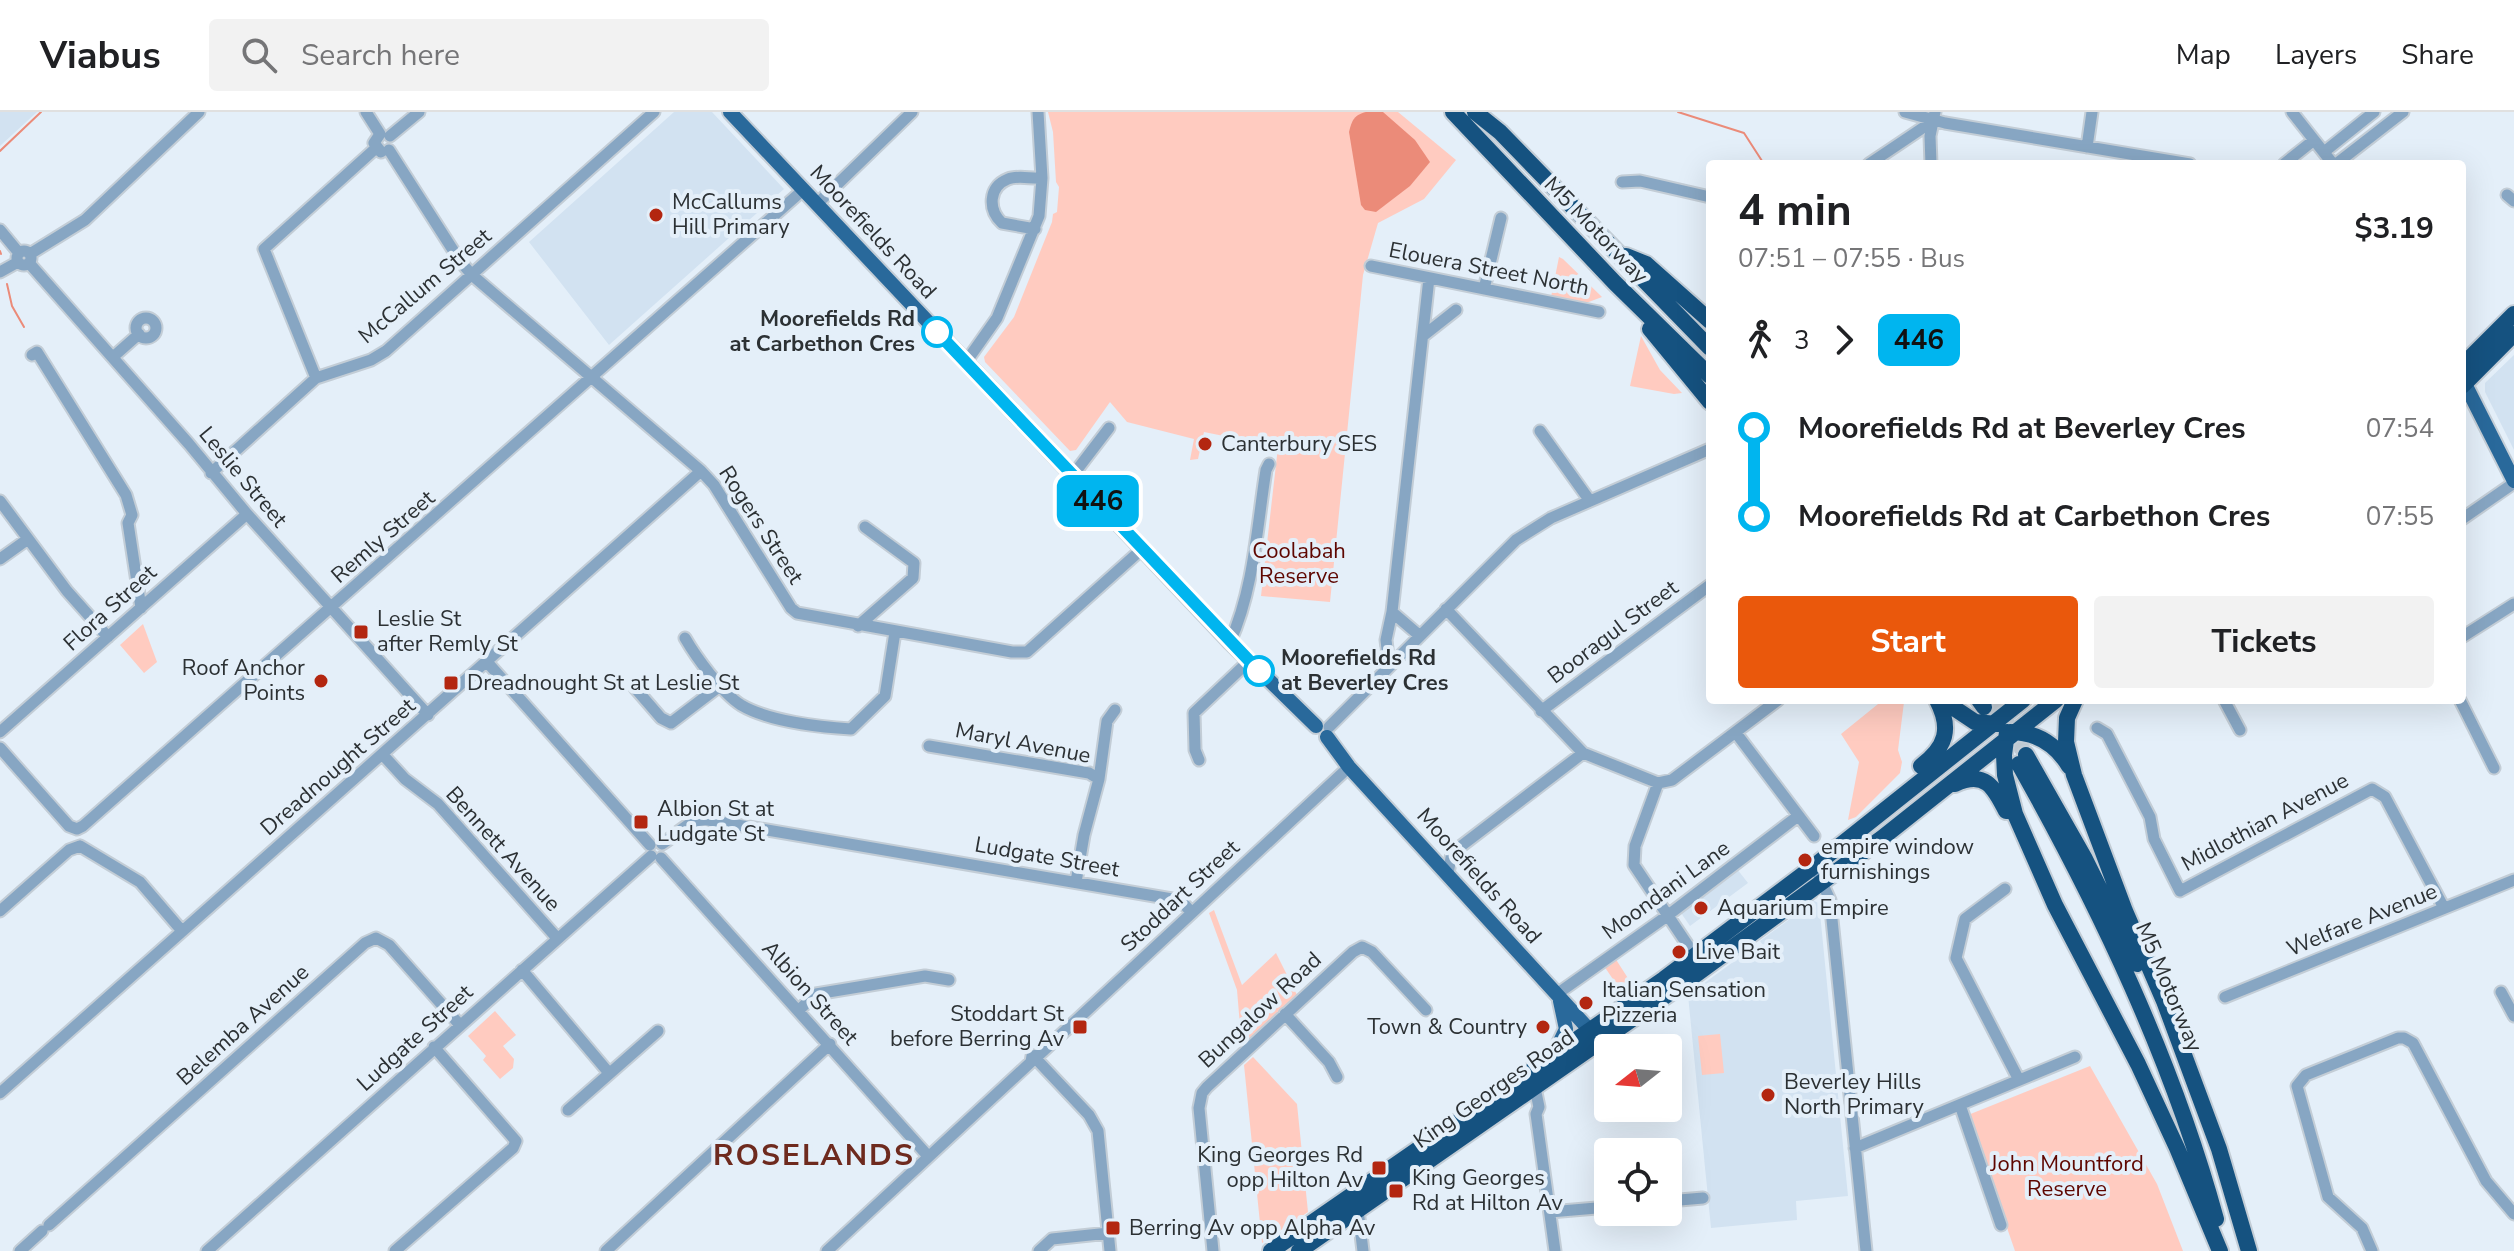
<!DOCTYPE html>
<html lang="en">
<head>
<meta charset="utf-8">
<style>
	:root { --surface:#fff; --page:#f2f2f2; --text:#202124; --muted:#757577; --line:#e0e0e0; --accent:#ea580c }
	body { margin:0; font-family:"Nunito Sans",sans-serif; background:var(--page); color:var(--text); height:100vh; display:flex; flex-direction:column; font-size:30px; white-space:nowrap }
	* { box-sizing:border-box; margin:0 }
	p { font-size:26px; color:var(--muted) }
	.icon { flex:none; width:44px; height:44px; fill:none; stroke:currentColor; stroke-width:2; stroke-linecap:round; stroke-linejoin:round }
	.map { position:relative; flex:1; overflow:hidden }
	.drawer { position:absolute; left:1706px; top:48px; width:760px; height:544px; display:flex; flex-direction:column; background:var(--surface); border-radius:8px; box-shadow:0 8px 32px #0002 }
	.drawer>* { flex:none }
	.badge { padding:0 16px; border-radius:12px; font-size:28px; line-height:52px }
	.needle { width:52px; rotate:253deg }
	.fabs { position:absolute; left:1594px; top:922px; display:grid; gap:16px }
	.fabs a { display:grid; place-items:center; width:88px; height:88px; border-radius:8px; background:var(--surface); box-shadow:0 8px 32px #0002; font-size:40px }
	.map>.badge { position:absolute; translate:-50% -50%; box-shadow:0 0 0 4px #fff }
	.legs { display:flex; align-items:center; gap:12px; height:88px; padding:0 32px; font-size:26px }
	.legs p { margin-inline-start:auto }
	.head { display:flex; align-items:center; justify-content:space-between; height:136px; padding:0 32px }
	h1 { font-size:44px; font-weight:700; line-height:60px }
	.primary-button { display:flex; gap:16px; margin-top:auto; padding:16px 32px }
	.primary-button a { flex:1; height:92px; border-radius:8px; background:var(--accent); color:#fff; font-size:32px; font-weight:700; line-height:92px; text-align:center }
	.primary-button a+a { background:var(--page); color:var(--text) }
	ul { padding:0 32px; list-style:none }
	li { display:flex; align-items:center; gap:28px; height:88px; font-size:30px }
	li i { display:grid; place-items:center; width:12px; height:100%; margin:0 10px; background:currentColor }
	li i::after { content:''; width:20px; height:20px; margin:-10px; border:6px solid; border-radius:50%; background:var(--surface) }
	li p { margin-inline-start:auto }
	li:first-child i { background:linear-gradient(#0000 50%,currentColor 0) }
	li:last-child i { background:linear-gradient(currentColor 50%,#0000 0) }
	header { display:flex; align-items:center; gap:48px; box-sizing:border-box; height:112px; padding:0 40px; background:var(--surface); border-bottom:2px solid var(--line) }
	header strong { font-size:38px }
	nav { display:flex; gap:44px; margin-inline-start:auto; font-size:28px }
	.search { width:560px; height:72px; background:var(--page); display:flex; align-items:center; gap:20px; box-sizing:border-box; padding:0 28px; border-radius:8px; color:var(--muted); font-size:30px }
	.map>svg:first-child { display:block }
	.built { fill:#d2e2f1 }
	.green { fill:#ffcbc0 }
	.water { fill:#eb8b79 }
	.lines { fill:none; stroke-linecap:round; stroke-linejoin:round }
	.stream { stroke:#eb8b79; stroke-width:2 }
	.highway-tunnel { stroke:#bfc9d2; stroke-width:16; stroke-dasharray:16 8; stroke-linecap:butt }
	.minor-casing { stroke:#c3cdd6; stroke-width:15 }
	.major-casing { stroke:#c3cdd6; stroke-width:18 }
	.highway-casing { stroke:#c3cdd6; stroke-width:20 }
	.minor { stroke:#87a6c3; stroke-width:11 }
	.major { stroke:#29699b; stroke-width:14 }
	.highway { stroke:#155280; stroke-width:16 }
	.line-1-casing { stroke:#fff; stroke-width:18 }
	.line-1 { stroke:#00b5ef; stroke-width:12 }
	.poi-dot { fill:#b32610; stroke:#e4eff9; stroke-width:3 }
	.stop-1-dot { fill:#fff; stroke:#00b5ef; stroke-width:4 }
	.labels { text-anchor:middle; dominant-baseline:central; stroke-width:8; stroke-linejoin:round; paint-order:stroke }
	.poi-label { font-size:22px; fill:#2c3134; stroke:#e4eff9; text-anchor:start }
	.street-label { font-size:22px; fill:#2c3134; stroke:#e4eff9 }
	.stop-label { font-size:22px; font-weight:bold; fill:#2c3134; stroke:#e4eff9; text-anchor:end }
	.park-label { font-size:22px; fill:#5e0600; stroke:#e4eff9 }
	.district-label { font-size:30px; font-weight:bold; letter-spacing:2px; fill:#6e2a1e; stroke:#e4eff9 }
</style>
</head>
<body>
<header>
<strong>Viabus</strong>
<div class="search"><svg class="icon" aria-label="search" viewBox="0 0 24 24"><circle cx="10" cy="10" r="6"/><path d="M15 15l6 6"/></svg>Search here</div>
<nav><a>Map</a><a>Layers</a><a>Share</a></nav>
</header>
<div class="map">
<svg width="2514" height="1139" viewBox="0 0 2514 1139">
	<rect width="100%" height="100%" fill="#e4eff9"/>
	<!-- built -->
	<path class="built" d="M0,0H37L0,34Z
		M674,0H712L784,77L609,233L529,130Z
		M2514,243V338L2485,280V271Z
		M1737,757L1748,771L1690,814L1679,798Z
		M1814,789L1819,791L1848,1084L1796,1089L1797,1108L1711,1116L1688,883L1740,845L1745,851L1765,836L1760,829Z"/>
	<!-- green -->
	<path class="green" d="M1048,0H1398L1456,48L1424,87L1378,111L1363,163L1330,490L1261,484L1278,335L1204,320L1198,347L1190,348L1194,327L1127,310L1110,290L1076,338L1070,339L985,250L984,245L1014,205L1052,110L1053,102L1057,100L1059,75L1056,70L1053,20Z
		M1559,145L1563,147L1602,185L1586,191L1551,185Z
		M1641,224L1660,258L1682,281L1674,282L1630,274Z
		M143,512L157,550L144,561L120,533Z
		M1883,588L1904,590L1898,638L1902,650L1900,661L1856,705L1848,708L1859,650L1841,622Z
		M1214,798L1242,873L1276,841L1298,885L1242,937L1237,878L1209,801Z
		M1615,846L1633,874L1623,882L1604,854Z
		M495,899L516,923L503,934L514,947L513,956L500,967L483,948L486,944L468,924Z
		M1720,922L1724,961L1702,963L1698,924Z
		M1253,945L1297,992L1308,1100L1262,1131L1244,953Z
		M2090,954L2157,1072L2183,1139H2015L1968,1003Z"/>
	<!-- water -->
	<path class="water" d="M1366,0H1383L1415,28L1430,50L1410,74L1376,100L1365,98L1361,93L1349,20C1352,8 1354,3 1366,0Z"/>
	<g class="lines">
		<!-- stream -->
		<path class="stream" d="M1678,0L1744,21L1764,52
			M0,39L41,0
			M0,139L1,142
			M7,172L12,194L24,215
			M138,439L143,470"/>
		<!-- highway-tunnel -->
		<path class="highway-tunnel" d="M1992,588L2026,643"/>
		<!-- minor casing -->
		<g class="minor-casing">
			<path id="minor" d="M366,0L380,22
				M1905,0L1945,11L2190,52
				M2292,0L2333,52
				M380,22L374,31L381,40
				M390,24L419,0
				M2087,35L2092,0
				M389,38L460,149L472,163L701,359L714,373L791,496L797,501L1012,540H1027L1142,437
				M2324,40L2374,0
				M1869,52L1933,9
				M1931,52L1930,24L1935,0
				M2284,52L2314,28
				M2336,52L2403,0
				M1622,70L1640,69L1710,85
				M2507,83L2514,89
				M817,92L912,0
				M1035,117L1002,111C988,98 988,75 1008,67C1018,63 1031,67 1042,66
				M0,118L19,141
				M17 146a7 7 0 1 1 14 0a7 7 0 1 1-14 0Z
				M30,142L85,108L199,0
				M29,151L189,332L247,402L428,603
				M1371,154L1599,200
				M0,160L18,150
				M1484,177L1501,106
				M136 216a10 10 0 1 1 20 0a10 10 0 1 1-20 0Z
				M1423,224L1456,198
				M32,243L37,240L126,383L132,403L128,411L141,496
				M113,245L139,222
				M966,250L997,206L1039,104L1042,66L1038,0
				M316,266L264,137L376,36
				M1540,319L1590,389
				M211,361L316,266L371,248L386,239L654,0
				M1073,363L1109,316
				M0,389L67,479L108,525
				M2462,407L2514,371
				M0,447L28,427
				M1446,497L1583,641L1658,671L1672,668L1778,588
				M1392,500L1420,524
				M858,514L913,466L914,451L865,415
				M2462,525L2514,492
				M685,526C696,545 722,581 741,593C768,609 819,615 851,617L885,584L895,520
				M1230,530C1254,477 1257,414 1266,358L1269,352
				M487,550L650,733
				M1389,554L1386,528L1392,500L1429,166
				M635,576L661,606L671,611L721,573
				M2224,588L2240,618
				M2460,588L2494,656
				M1541,599L1710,473
				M1329,615L1516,428L1551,406L1710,337
				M2097,616L2107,622L2150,705L2154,727L2180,779L2372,677L2385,685L2444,796
				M0,620L247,402
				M1736,621L1814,724
				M929,634L1089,661L1099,667L1084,723L1076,770
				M0,636L69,714L77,717
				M383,643L405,667L438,692L557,826
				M1199,648L1195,638L1194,601L1249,549
				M1099,667L1107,609L1115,598
				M1658,671L1635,734L1634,753L1695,844
				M77,717L83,714L803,78
				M662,732C677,723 689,706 708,708L1172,787L1183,791L1192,801
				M80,734L140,770L182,819
				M661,746L928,1044
				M1448,761L1452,741L1583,641
				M1819,764L1830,788L1866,1139
				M2005,777L1965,807L1956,846L2019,968
				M0,799L69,738L80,734
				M522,858L609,961
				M2501,880L2514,904
				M1557,882L1667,804L1798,704
				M2225,885L2514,768
				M799,898L816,882L925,864L949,868
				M1285,902L1329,950L1337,965
				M1040,951L1089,1003L1098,1019L1110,1139
				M1535,976L1539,995L1536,1002L1555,1139
				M0,981L701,359
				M1960,993L2001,1113
				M568,998L658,919
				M1855,1036L2075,945
				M1668,1089L1703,1086
				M1358,1098L1363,1139
				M1550,1100L1608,1095
				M49,1113L365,831L376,826L389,833L459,912
				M20,1139L42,1119
				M207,1139L651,744
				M395,1139L513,1036L516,1029L434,935
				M606,1139L830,932
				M827,1139L1031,950L1032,944L1039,943L1349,655
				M1039,1139L1052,1127L1109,1121
				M1213,1139L1199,996L1202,981L1207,975L1353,840L1362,835L1372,840L1426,898
				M2372,1139L2362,1116L2328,1085L2297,974L2306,963L2398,926H2404L2413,931L2486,1069L2514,1102"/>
		</g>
		<!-- major casing -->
		<g class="major-casing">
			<path id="major" d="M730,0L1230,530L1316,614
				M2462,266L2514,369
				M1327,625L1349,655L1595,924
				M1554,942L1566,917L1560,889"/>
		</g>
		<!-- highway casing -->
		<g class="highway-casing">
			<path id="highway" d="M1453,0L1615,171L1710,264
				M1475,0L1500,20L1710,236
				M1626,144L1646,152L1710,209
				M1650,217L1710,290
				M2462,254L2514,202
				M2462,274L2514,222
				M1942,588L1975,610L1997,612
				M1979,588L1984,595
				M2075,588L2067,606L2066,630L2074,663L2125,799L2164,889L2219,1037L2249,1139
				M2007,620L2004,643L2005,663L2015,702L2055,793L2138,952L2177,1036L2220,1139
				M2010,620C2036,620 2055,631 2069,654
				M2026,643L2085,747L2137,852
				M2019,652C2100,796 2172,947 2216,1107
				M1921,654C1946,635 1952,617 1937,588
				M1955,672C1985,658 1994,675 2006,699
				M1271,1139L1664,867L1813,755L2023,588
				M1299,1139L1687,869L1882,726L2056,588"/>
		</g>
		<!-- minor -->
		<use href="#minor" class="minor"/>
		<!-- major -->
		<use href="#major" class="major"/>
		<!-- highway -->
		<use href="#highway" class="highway"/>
	</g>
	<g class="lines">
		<!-- line-1 casing -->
		<g class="line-1-casing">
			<path id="line-1" d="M937,220L1259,559"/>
		</g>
		<!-- line-1 -->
		<use href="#line-1" class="line-1"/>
	</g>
	<!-- markers -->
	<g class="poi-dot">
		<circle cx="656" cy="103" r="8"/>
		<circle cx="1205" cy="332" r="8"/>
		<rect x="353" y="512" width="16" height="16" rx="4"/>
		<circle cx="321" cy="569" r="8"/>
		<rect x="443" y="563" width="16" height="16" rx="4"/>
		<rect x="633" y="702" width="16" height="16" rx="4"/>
		<circle cx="1805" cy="748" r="8"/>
		<circle cx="1701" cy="796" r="8"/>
		<circle cx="1679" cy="840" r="8"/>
		<circle cx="1586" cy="891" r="8"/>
		<rect x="1072" y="907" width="16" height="16" rx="4"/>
		<circle cx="1543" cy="915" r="8"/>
		<circle cx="1768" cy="983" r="8"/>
		<rect x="1371" y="1048" width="16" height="16" rx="4"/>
		<rect x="1388" y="1071" width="16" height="16" rx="4"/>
		<rect x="1105" y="1108" width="16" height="16" rx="4"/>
	</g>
	<g class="stop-1-dot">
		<circle cx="937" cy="220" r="14"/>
		<circle cx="1259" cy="559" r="14"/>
	</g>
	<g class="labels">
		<!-- poi labels -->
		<g class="poi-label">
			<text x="672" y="90">McCallums<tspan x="672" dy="25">Hill Primary</tspan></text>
			<text x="1221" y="332">Canterbury SES</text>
			<text x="377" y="507">Leslie St<tspan x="377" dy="25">after Remly St</tspan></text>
			<text x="305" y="556" text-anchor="end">Roof Anchor<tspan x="305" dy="25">Points</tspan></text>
			<text x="467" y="571">Dreadnought St at Leslie St</text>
			<text x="657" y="697">Albion St at<tspan x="657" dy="25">Ludgate St</tspan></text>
			<text x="1821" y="735">empire window<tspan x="1821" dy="25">furnishings</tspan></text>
			<text x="1717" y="796">Aquarium Empire</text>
			<text x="1695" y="840">Live Bait</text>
			<text x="1602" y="878">Italian Sensation<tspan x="1602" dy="25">Pizzeria</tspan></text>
			<text x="1064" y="902" text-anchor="end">Stoddart St<tspan x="1064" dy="25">before Berring Av</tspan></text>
			<text x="1527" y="915" text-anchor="end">Town &amp; Country</text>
			<text x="1784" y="970">Beverley Hills<tspan x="1784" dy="25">North Primary</tspan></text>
			<text x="1363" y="1043" text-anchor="end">King Georges Rd<tspan x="1363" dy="25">opp Hilton Av</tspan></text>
			<text x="1412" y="1066">King Georges<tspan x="1412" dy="25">Rd at Hilton Av</tspan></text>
			<text x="1129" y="1116">Berring Av opp Alpha Av</text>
		</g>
		<!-- street labels -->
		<g class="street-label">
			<text transform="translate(1596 118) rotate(46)">M5 Motorway</text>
			<text transform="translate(873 120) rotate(47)">Moorefields Road</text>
			<text transform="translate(1489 157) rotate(11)">Elouera Street North</text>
			<text transform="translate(425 174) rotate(-40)">McCallum Street</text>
			<text transform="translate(243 365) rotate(50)">Leslie Street</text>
			<text transform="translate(761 413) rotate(57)">Rogers Street</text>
			<text transform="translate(383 425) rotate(-41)">Remly Street</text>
			<text transform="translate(110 496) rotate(-42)">Flora Street</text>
			<text transform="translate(1613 520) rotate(-37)">Booragul Street</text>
			<text transform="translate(1023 631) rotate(11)">Maryl Avenue</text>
			<text transform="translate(338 655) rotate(-41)">Dreadnought Street</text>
			<text transform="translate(2265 710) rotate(-28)">Midlothian Avenue</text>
			<text transform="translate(503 737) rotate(48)">Bennett Avenue</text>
			<text transform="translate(1047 745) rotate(10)">Ludgate Street</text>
			<text transform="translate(1479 764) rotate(48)">Moorefields Road</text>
			<text transform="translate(1666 778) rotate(-36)">Moondani Lane</text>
			<text transform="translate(1180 784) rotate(-43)">Stoddart Street</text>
			<text transform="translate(2362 808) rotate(-22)">Welfare Avenue</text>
			<text transform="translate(2169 875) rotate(67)">M5 Motorway</text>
			<text transform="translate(810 881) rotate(48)">Albion Street</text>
			<text transform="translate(1260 898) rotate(-43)">Bungalow Road</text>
			<text transform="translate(243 913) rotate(-42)">Belemba Avenue</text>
			<text transform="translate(415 926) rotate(-42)">Ludgate Street</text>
			<text transform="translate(1494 977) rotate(-35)">King Georges Road</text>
		</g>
		<!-- stop labels -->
		<g class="stop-label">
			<text x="915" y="207">Moorefields Rd<tspan x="915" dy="25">at Carbethon Cres</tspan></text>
			<text x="1281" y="546" text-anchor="start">Moorefields Rd<tspan x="1281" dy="25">at Beverley Cres</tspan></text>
		</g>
		<!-- park labels -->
		<g class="park-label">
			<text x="1299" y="439">Coolabah<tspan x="1299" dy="25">Reserve</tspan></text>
			<text x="2067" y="1052">John Mountford<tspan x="2067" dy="25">Reserve</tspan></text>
		</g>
		<!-- district labels -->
		<g class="district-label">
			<text x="814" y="1043">ROSELANDS</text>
		</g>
	</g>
</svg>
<div class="fabs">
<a><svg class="needle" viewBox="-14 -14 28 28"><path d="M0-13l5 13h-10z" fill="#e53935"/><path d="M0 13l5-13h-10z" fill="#757577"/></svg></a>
<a><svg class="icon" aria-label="locate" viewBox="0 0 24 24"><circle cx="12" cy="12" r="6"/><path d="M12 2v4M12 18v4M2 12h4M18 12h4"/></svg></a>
</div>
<b class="badge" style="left:1098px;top:389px;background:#00b5ef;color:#111">446</b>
<section class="drawer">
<div class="head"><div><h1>4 min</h1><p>07:51 – 07:55 · Bus</p></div><b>$3.19</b></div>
<div class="legs"><svg class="icon" aria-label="walk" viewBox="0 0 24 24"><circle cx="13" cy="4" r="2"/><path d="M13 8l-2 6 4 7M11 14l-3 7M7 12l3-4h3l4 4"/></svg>3<svg class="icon" aria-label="forward" viewBox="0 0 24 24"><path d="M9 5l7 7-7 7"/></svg><b class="badge" style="background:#00b5ef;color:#111">446</b></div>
<ul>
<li><i style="color:#00b5ef"></i><b>Moorefields Rd at Beverley Cres</b><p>07:54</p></li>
<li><i style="color:#00b5ef"></i><b>Moorefields Rd at Carbethon Cres</b><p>07:55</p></li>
</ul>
<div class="primary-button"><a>Start</a><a>Tickets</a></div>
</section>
</div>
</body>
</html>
